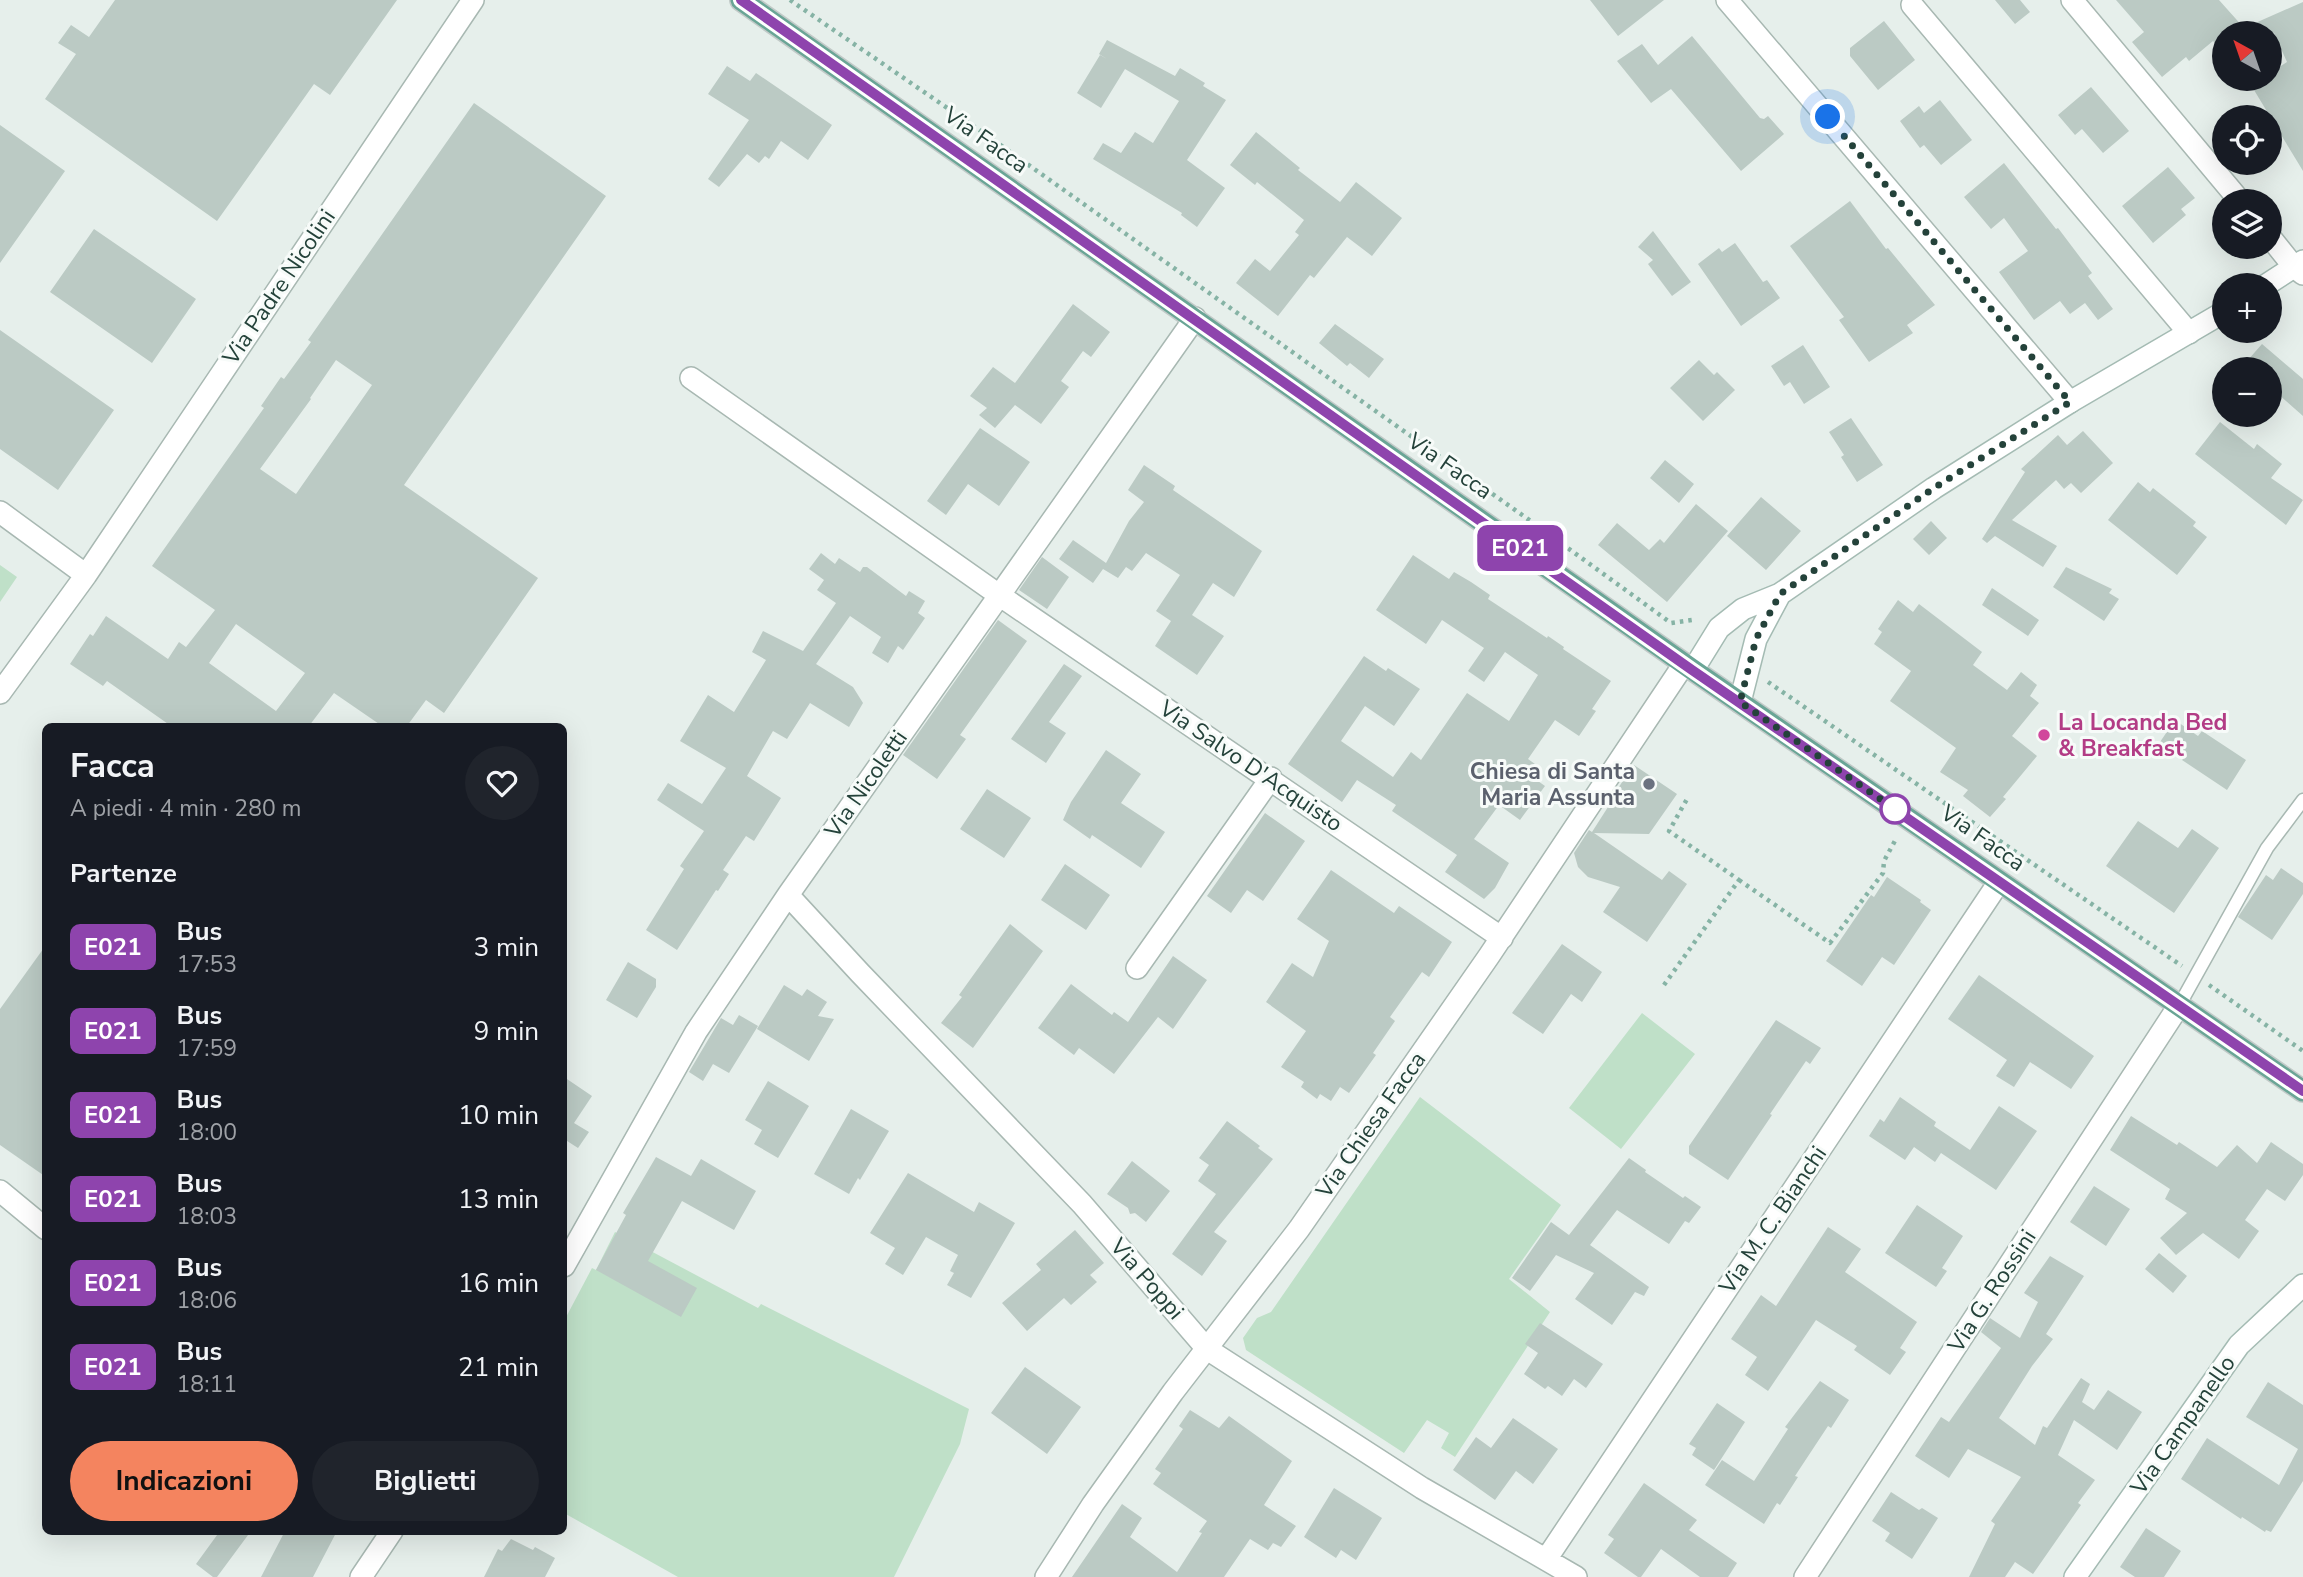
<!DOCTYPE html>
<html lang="it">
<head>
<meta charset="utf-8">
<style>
	:root { --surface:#171b24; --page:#20242c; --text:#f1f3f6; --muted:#9ea1a6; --accent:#f4845f }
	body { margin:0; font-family:"Nunito Sans",sans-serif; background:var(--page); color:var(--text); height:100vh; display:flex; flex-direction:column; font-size:26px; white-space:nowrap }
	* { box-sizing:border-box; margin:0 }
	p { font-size:23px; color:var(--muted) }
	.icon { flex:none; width:38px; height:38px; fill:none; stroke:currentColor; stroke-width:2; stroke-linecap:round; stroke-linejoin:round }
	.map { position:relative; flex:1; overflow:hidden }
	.panel { position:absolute; left:42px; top:723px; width:525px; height:812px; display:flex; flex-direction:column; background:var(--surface); border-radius:10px; box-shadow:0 7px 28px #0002 }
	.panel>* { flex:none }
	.badge { padding:0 14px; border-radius:10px; font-size:24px; line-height:46px }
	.needle { width:46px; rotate:320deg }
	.fabs { position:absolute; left:2212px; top:21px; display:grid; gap:14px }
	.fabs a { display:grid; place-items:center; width:70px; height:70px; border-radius:50%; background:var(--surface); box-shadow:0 7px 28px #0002; font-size:35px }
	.you { position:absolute; width:35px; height:35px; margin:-18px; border:5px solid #fff; border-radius:50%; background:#1a73e8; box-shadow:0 0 0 10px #1a73e833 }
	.map>.badge { position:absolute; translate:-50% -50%; box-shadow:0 0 0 4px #fff }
	h2 { padding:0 28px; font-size:26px; line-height:63px }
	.round { display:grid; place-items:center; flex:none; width:74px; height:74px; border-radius:37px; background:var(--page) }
	.summary { display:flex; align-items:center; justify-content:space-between; height:119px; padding:0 28px }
	h1 { font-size:33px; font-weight:700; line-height:52px }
	.cta { display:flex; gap:14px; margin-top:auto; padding:14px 28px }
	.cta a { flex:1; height:80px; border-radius:42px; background:var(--accent); color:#111; font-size:28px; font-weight:700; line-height:80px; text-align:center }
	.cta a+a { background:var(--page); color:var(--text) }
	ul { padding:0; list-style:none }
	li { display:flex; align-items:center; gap:21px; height:84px; padding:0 28px }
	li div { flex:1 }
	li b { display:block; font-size:26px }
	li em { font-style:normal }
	li .badge { min-width:77px; font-weight:700; text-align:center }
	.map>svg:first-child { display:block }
	.green { fill:#bfe0c8 }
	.building { fill:#bbcac4; fill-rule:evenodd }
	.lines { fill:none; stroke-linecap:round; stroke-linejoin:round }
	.lane-casing { stroke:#a8b8b2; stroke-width:15 }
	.street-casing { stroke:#a8b8b2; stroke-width:24 }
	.secondary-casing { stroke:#a4bbb3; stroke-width:24 }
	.primary-casing { stroke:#c2cac8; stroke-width:24 }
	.path { stroke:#86b3a5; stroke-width:4.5; stroke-dasharray:3.5 5; stroke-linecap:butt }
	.lane { stroke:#fff; stroke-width:12 }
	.street { stroke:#fff; stroke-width:21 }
	.secondary { stroke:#fff; stroke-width:21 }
	.primary { stroke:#6aa596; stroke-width:21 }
	.line-casing { stroke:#fff; stroke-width:16 }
	.line { stroke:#8e44ad; stroke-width:10 }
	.walk { stroke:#24423a; stroke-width:7; stroke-dasharray:0 12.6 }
	.hotel-dot { fill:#d1479c; stroke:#f7fbf9; stroke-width:2.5 }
	.worship-dot { fill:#6b7280; stroke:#f7fbf9; stroke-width:2.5 }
	.stop-dot { fill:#fff; stroke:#8e44ad; stroke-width:3.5 }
	.labels { text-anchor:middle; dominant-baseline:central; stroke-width:6; stroke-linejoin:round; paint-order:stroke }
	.street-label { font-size:23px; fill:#24423a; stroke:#f7fbf9 }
	.hotel-label { font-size:23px; font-weight:bold; fill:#b23c85; stroke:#f7fbf9; text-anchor:start }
	.worship-label { font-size:23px; font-weight:bold; fill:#5b616d; stroke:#f7fbf9; text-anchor:end }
</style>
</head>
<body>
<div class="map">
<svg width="2303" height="1577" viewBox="0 0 2303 1577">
	<rect width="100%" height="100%" fill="#e6efeb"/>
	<!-- green -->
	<path class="green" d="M0,565L17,577L0,602Z
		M1642,1013L1695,1054L1621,1149L1569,1108Z
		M1420,1097L1561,1205L1509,1279L1550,1312L1455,1457L1441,1448L1449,1433L1427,1420L1404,1453L1246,1350L1243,1338L1257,1318L1271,1312Z
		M615,1232L758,1308L761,1304L969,1409L960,1444L894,1577H678L564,1513V1321L592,1268L596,1270Z"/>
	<!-- building -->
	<path class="building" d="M115,0H397L330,95L314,84L217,221L45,99L76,54L58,43L71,25L89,37Z
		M1590,0H1664L1618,36Z
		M1995,0H2020L2030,12L2015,24Z
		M2116,0H2219L2244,28L2303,2V171L2251,85L2261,79H2270V73L2287,62L2274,33H2224L2216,44L2213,41L2189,61L2186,57L2162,77L2132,42L2144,32Z
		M1884,21L1915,60L1878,90L1850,56V48Z
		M1692,36L1760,118L1764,119L1768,116L1784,134L1741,171L1671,89L1651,103L1617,61L1642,44L1658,65Z
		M1107,40L1175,76L1180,68L1205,83L1203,86L1226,100L1187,160L1225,188L1197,227L1181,215L1182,213L1093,159L1103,143L1121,153L1135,132L1153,143L1179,101L1125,69L1101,108L1077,93L1100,55L1107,59L1099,54Z
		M727,66L750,81L756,73L832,125L808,160L781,141L769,159L765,156L759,163L747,154L719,187L708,179L749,120L708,94Z
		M2091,87L2129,131L2103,153L2082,129L2075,135L2058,115Z
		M1940,100L1972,140L1941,165L1924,145L1920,148L1900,121L1919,106L1924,113Z
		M474,103L606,196L404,485L538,578L444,713L426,700L407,726H382L334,693L309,726H171L107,681L103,686L70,664L90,634L93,636L106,616L168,659L179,642L186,647L215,610L152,566L264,408L261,406L281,377L284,379L311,342L308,340ZM336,360L372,385L296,494L260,469L311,399L310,398ZM236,624L305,673L276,711L209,663Z
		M0,125L65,171L0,263Z
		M1256,132L1300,168L1298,170L1340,202L1356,182L1402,218L1372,256L1347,237L1314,278L1310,275L1278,316L1236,283L1255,259L1270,271L1299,235L1295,232L1304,220L1257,182L1255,185L1230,165Z
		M2004,163L2056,229L2058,228L2092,273L2088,276L2113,309L2098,320L2085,303L2070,314L2060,301L2034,320L1999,272L2028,251L2004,218L1991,229L1964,197Z
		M2168,167L2195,198L2181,209L2186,215L2153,243L2122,206Z
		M1850,201L1886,249L1888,248L1935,305L1907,325L1913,333L1869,362L1839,320L1844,317L1790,246Z
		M94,229L196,299L152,363L50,292Z
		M1653,231L1691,282L1672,296L1648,264L1653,260L1638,247Z
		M1735,243L1763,282L1767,280L1780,298L1741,326L1698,264L1719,248L1722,252Z
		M1073,304L1110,332L1091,357L1083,351L1061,381L1069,387L1041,424L1015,405L995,428L979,415L987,408L970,396L993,367L1015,383Z
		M1335,324L1384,359L1369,378L1350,363L1347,366L1319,343Z
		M0,330L114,410L58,490L0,449Z
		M2262,344L2303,379V416L2270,387V369H2240Z
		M1803,345L1830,387L1804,404L1790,382L1784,386L1771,366Z
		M1699,360L1714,375L1717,372L1735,390L1703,421L1670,388Z
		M1851,418L1883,465L1857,482L1841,457L1844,455L1829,432Z
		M2220,422L2254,449L2257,444L2282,464L2271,478L2303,500L2286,525L2195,454Z
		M980,428L1030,462L999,506L968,484L946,515L927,501Z
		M2083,431L2113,463L2081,493L2071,483L2064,489L2056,480L2012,520L2057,546L2043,567L1995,536L1987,543L1982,539L2025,472L2021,469L2058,435L2067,445Z
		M1665,460L1694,484L1679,503L1650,478Z
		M1144,465L1175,486L1173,490L1262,551L1234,597L1213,583L1192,615L1224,636L1197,675L1155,646L1171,621L1156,611L1180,575L1146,553L1132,571L1126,567L1118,578L1103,569L1093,583L1059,559L1073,540L1106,563L1129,521L1144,502L1128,490Z
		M2138,482L2150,492L2153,488L2196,522L2193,526L2207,537L2177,575L2108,520Z
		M1761,497L1801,531L1766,570L1727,536Z
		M1696,504L1728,531L1667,602L1598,545L1617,523L1649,550L1660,539L1664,543Z
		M1931,521L1947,538L1929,555L1913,539Z
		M821,553L835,564L839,558L860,572L863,567H867L906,596L909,591L925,601L918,613L925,618L903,650L898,646L888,663L872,653L881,637L850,616L816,664L853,687L863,703L849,727L810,703L787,739L773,731L747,776L781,798L754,841L746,836L723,870L729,874L718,891L716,890L677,950L646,930L684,869L680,866L704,831L657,800L668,783L702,804L726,768L680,741L708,695L734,712L766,660L752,652L763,631L803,651L836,603L817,590L824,580L809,569Z
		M1413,555L1449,579L1454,572L1471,582L1490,595L1488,599L1547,638L1548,636L1564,647L1563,649L1611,681L1592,709L1596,711L1579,736L1555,720L1528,759L1535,764L1528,774L1545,786L1520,820L1499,805L1474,839L1509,863L1495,888L1484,899L1445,872L1457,855L1392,811L1396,805L1357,780L1342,802L1288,764L1364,656L1386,671L1388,668L1420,689L1394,726L1365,706L1341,741L1393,777L1411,752L1421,760L1467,693L1509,721L1538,675L1505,652L1484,682L1468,671L1484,648L1442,620L1426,644L1376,610Z
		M1042,557L1069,577L1047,609L1019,590Z
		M2066,567L2112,589L2109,593L2119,599L2104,621L2053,587Z
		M1992,588L2039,620L2028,636L1982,605Z
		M1898,600L1913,612L1919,604L1982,652L1973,665L2007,690L2021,672L2037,685L2030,696L2039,703L2012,736L2037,756L2003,797L2006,799L1990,817L1963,796L1968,790L1940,772L1956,748L1890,701L1911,671L1874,644L1882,632L1878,629Z
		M998,620L1027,641L960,735L966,739L937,779L903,755Z
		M1064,664L1082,676L1049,722L1066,733L1046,763L1011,739Z
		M2175,720L2198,736L2202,731L2246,760L2227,790L2182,760L2184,758L2160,742Z
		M1106,750L1141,774L1121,803L1165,832L1141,868L1092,835L1090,839L1063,820L1071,802Z
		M1634,765L1677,794L1649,834L1594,833L1662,880L1669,871L1687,884L1647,942L1603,912L1620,887L1588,877L1578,867L1574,853L1589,830L1592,832L1608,807L1607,804Z
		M987,789L1031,818L1004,858L960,829Z
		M1265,813L1305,841L1263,901L1247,890L1231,913L1207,896Z
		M2138,821L2178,848L2192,829L2219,848L2174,913L2106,866Z
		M1065,864L1110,895L1086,930L1041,900Z
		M2281,868L2303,883V894L2272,940L2238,917L2266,875L2273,880Z
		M1331,870L1394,913L1399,906L1452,942L1429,977L1422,972L1390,1017L1395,1021L1373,1053L1376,1055L1349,1093L1340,1087L1331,1101L1320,1094L1317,1099L1301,1087L1304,1082L1281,1067L1306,1031L1266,1002L1292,963L1313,977L1329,941L1297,919Z
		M1887,877L1921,900L1920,902L1931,910L1894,965L1882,957L1862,986L1826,961L1871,895L1874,897Z
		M1010,924L1043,951L973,1048L941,1023L962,997L959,995Z
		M1562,944L1602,972L1582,1002L1571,994L1543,1034L1512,1013Z
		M46,945V1177L0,1145V1009Z
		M1173,956L1207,980L1173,1029L1158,1017L1114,1074L1079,1048L1074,1055L1038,1028L1071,984L1112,1015L1114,1012L1128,1022Z
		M628,962L656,979V987L637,1018L606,1000Z
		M1979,975L2094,1056L2071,1089L2030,1062L2014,1087L1996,1076L2007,1060L1948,1019Z
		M784,985L802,996L807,989L827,1002L818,1016L834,1019L809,1061L757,1029Z
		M739,1015L758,1026L729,1073L713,1064L703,1081L689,1072L721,1018L733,1025Z
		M1776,1020L1821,1048L1810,1064L1806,1061L1770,1114L1772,1115L1728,1180L1689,1154V1146Z
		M564,1077L592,1096L574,1123L589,1132L578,1148L564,1139Z
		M768,1081L809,1106L778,1158L754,1144L762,1130L745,1120Z
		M1900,1097L1936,1122L1934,1126L1970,1150L1999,1106L2037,1131L1996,1190L1941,1153L1935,1162L1914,1147L1905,1160L1869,1136L1880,1119L1884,1122Z
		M851,1109L889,1131L860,1180L858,1178L849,1194L814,1174Z
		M2131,1116L2177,1145L2179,1142L2217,1167L2237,1145L2257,1163L2271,1142L2303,1164V1175L2285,1201L2267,1189L2245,1220L2259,1231L2239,1259L2203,1233L2176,1255L2160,1238L2187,1213L2165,1199L2170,1189L2110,1150Z
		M1227,1121L1260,1146L1258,1148L1273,1159L1214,1232L1227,1241L1202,1276L1172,1254L1216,1194L1198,1181L1209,1165L1199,1158Z
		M656,1157L691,1176L701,1159L756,1191L734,1230L682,1201L648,1261L697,1288L681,1317L596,1270L626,1215L623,1213Z
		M1629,1158L1646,1170L1645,1172L1683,1198L1685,1196L1701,1207L1689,1223L1685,1221L1669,1244L1617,1210L1590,1245L1649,1287L1644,1296L1635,1292L1612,1325L1575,1299L1594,1273L1556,1255L1530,1291L1512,1278L1551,1222L1569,1235Z
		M1132,1161L1170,1191L1146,1222L1135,1213L1130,1214L1128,1208L1107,1194Z
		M908,1173L974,1212L979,1202L1015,1223L971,1298L947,1285L954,1273L950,1271L958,1255L926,1237L903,1275L885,1264L895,1248L870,1233Z
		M2094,1186L2130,1209L2106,1246L2070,1222Z
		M1917,1205L1963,1236L1942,1268L1947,1271L1936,1287L1885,1253Z
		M1828,1227L1861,1249L1845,1272L1917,1322L1900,1348L1906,1352L1890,1375L1854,1350L1857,1346L1816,1320L1768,1391L1745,1375L1757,1357L1731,1339L1761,1295L1776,1306Z
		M1075,1230L1104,1263L1090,1275L1097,1282L1071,1305L1064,1298L1027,1331L1002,1303L1041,1270L1036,1264Z
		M2159,1253L2187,1276L2173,1293L2145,1269Z
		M2050,1256L2084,1276L2046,1334L2053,1339L2032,1366L1999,1418L2035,1445L2043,1426L2047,1428L2081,1378L2090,1384L2082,1402L2094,1410L2108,1390L2142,1412L2117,1450L2074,1420L2058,1455L2095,1480L2078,1503L2081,1505L2033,1574L2015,1562L2005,1577H1969L1995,1524L1991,1521L2021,1477L1968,1449L1949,1478L1915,1456L1941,1417L1949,1422L2001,1348L1981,1332L1990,1318L2020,1338L2038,1302L2024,1293Z
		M1540,1323L1603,1364L1586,1388L1574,1379L1562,1396L1548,1386L1545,1389L1524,1374L1538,1353L1525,1344Z
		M1025,1367L1081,1407L1047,1454L991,1413Z
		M1820,1381L1849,1400L1831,1428L1828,1426L1795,1476L1798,1477L1780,1505L1777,1503L1764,1524L1705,1485L1722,1460L1754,1481L1788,1429L1785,1427Z
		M2268,1382L2303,1405V1481L2271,1532L2266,1530L2265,1532L2242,1517L2241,1519L2181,1479L2207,1438L2279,1485L2298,1449L2246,1417Z
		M1717,1403L1745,1422L1714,1470L1692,1455L1696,1448L1689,1444Z
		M1190,1410L1219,1428L1229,1416L1292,1461L1264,1505L1296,1526L1281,1547L1273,1543L1268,1550L1250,1539L1224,1577H1072L1122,1504L1142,1518L1130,1537L1177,1572L1202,1533L1199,1532L1207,1521L1153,1484L1161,1473L1155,1469L1183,1429L1179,1426Z
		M1513,1418L1558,1449L1533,1484L1516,1471L1495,1500L1453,1470L1476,1437L1491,1448Z
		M1644,1483L1697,1520L1689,1530L1737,1563L1728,1577H1700L1661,1549L1641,1577H1638L1604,1553L1614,1539L1608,1535Z
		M1334,1488L1382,1518L1356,1560L1341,1550L1336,1558L1304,1537Z
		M1891,1492L1919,1510L1922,1508L1938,1518L1912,1559L1885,1541L1890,1533L1872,1521Z
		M2146,1528L2181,1551L2164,1577H2135L2120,1567Z
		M220,1531H251L217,1577H213L196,1564Z
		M285,1531H337L313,1577H261Z
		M511,1539L533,1550L535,1547L555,1558L545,1577H484L498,1549L502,1551Z"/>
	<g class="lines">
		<!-- lane casing -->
		<g class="lane-casing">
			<path id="lane" d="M2180,1004L2267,848L2303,800"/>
		</g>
		<!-- street casing -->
		<g class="street-casing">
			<path id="street" d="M1727,0L2070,402
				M2072,0L2240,201
				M1912,5L2189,333
				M2270,237L2294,267L2303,274
				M691,378L999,595L1502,938
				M0,512L86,575
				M0,693L86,575L473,0
				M788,895L860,973L1082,1204L1207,1349L1422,1488L1576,1577
				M1137,968L1271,778
				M0,1191L46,1229
				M564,1266L696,1032L788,895L1195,318
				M1547,1558L1999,882
				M361,1577L392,1531
				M1046,1577L1093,1504L1173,1392L1299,1229L1489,956L1684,664
				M1805,1577L2180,1004"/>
		</g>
		<!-- secondary casing -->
		<g class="secondary-casing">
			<path id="secondary" d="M2266,285L2303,261
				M1693,670L1719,628L1743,609L1780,594L1934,488L2070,402L2224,312
				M1740,702L1756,639L1780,594
				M2075,1577L2239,1345L2303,1285"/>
		</g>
		<!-- primary casing -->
		<g class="primary-casing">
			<path id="primary" d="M741,0L1693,670L2303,1091"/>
		</g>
		<!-- path -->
		<path class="path" d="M790,0L975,127L1525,517L1671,623L1692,620
			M2232,285L2247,276
			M1768,682L2182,966
			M1739,880L1830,943L1883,873L1884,861L1897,837
			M1664,985L1739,880L1669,831L1687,799
			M2209,985L2303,1051"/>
		<!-- lane -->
		<use href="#lane" class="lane"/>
		<!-- street -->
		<use href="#street" class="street"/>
		<!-- secondary -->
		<use href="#secondary" class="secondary"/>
		<!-- primary -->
		<use href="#primary" class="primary"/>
	</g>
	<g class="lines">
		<!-- line casing -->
		<g class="line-casing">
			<path id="line" d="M741,0L1692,670L2303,1091"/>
		</g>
		<!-- line -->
		<use href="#line" class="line"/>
		<!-- walk -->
		<path class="walk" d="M1828,117L2070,402L1934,488L1780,594L1756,639L1740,702L1902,814L1895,809"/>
	</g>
	<!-- markers -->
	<circle class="hotel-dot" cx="2044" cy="735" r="7"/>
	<circle class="worship-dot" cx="1649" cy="784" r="7"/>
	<circle class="stop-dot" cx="1895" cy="809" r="14"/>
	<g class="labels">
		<!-- street labels -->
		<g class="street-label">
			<text transform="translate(986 140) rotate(35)">Via Facca</text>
			<text transform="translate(279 287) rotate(-56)">Via Padre Nicolini</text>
			<text transform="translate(1450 466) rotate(35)">Via Facca</text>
			<text transform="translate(1251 766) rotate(34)">Via Salvo D'Acquisto</text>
			<text transform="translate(866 784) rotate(-55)">Via Nicoletti</text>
			<text transform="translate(1983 838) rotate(35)">Via Facca</text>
			<text transform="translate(1371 1125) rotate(-55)">Via Chiesa Facca</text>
			<text transform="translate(1773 1220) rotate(-56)">Via M. C. Bianchi</text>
			<text transform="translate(1147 1279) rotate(49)">Via Poppi</text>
			<text transform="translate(1992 1291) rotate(-57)">Via G. Rossini</text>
			<text transform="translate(2183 1425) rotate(-55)">Via Campanello</text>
		</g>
		<!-- hotel labels -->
		<g class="hotel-label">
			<text x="2058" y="722">La Locanda Bed<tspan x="2058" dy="26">&amp; Breakfast</tspan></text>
		</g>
		<!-- worship labels -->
		<g class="worship-label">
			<text x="1635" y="771">Chiesa di Santa<tspan x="1635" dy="26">Maria Assunta</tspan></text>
		</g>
	</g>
</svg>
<div class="fabs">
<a><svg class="needle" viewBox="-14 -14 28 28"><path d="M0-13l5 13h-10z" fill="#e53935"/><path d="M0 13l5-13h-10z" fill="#9ea1a6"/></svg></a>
<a><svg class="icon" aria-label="locate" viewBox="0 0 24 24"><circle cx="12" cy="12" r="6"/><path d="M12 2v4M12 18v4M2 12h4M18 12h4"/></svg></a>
<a><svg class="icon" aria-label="layers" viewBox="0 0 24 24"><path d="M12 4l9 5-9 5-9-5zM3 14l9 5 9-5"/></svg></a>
<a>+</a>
<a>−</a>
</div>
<div class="you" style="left:1828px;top:117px"></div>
<b class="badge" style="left:1520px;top:548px;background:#8e44ad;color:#fff">E021</b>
<section class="panel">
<div class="summary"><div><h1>Facca</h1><p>A piedi · 4 min · 280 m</p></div><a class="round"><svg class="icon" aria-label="heart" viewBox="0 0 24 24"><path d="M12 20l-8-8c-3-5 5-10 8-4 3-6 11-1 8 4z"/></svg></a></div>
<h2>Partenze</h2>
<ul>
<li><span class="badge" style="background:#8e44ad;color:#fff">E021</span><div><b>Bus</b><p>17:53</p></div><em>3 min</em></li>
<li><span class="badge" style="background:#8e44ad;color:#fff">E021</span><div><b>Bus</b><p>17:59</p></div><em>9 min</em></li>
<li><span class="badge" style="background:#8e44ad;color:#fff">E021</span><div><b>Bus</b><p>18:00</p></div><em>10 min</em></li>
<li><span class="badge" style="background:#8e44ad;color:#fff">E021</span><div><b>Bus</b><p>18:03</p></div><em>13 min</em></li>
<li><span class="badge" style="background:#8e44ad;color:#fff">E021</span><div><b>Bus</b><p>18:06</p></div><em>16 min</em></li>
<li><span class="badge" style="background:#8e44ad;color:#fff">E021</span><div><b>Bus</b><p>18:11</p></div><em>21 min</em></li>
</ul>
<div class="cta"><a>Indicazioni</a><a>Biglietti</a></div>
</section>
</div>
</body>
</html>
